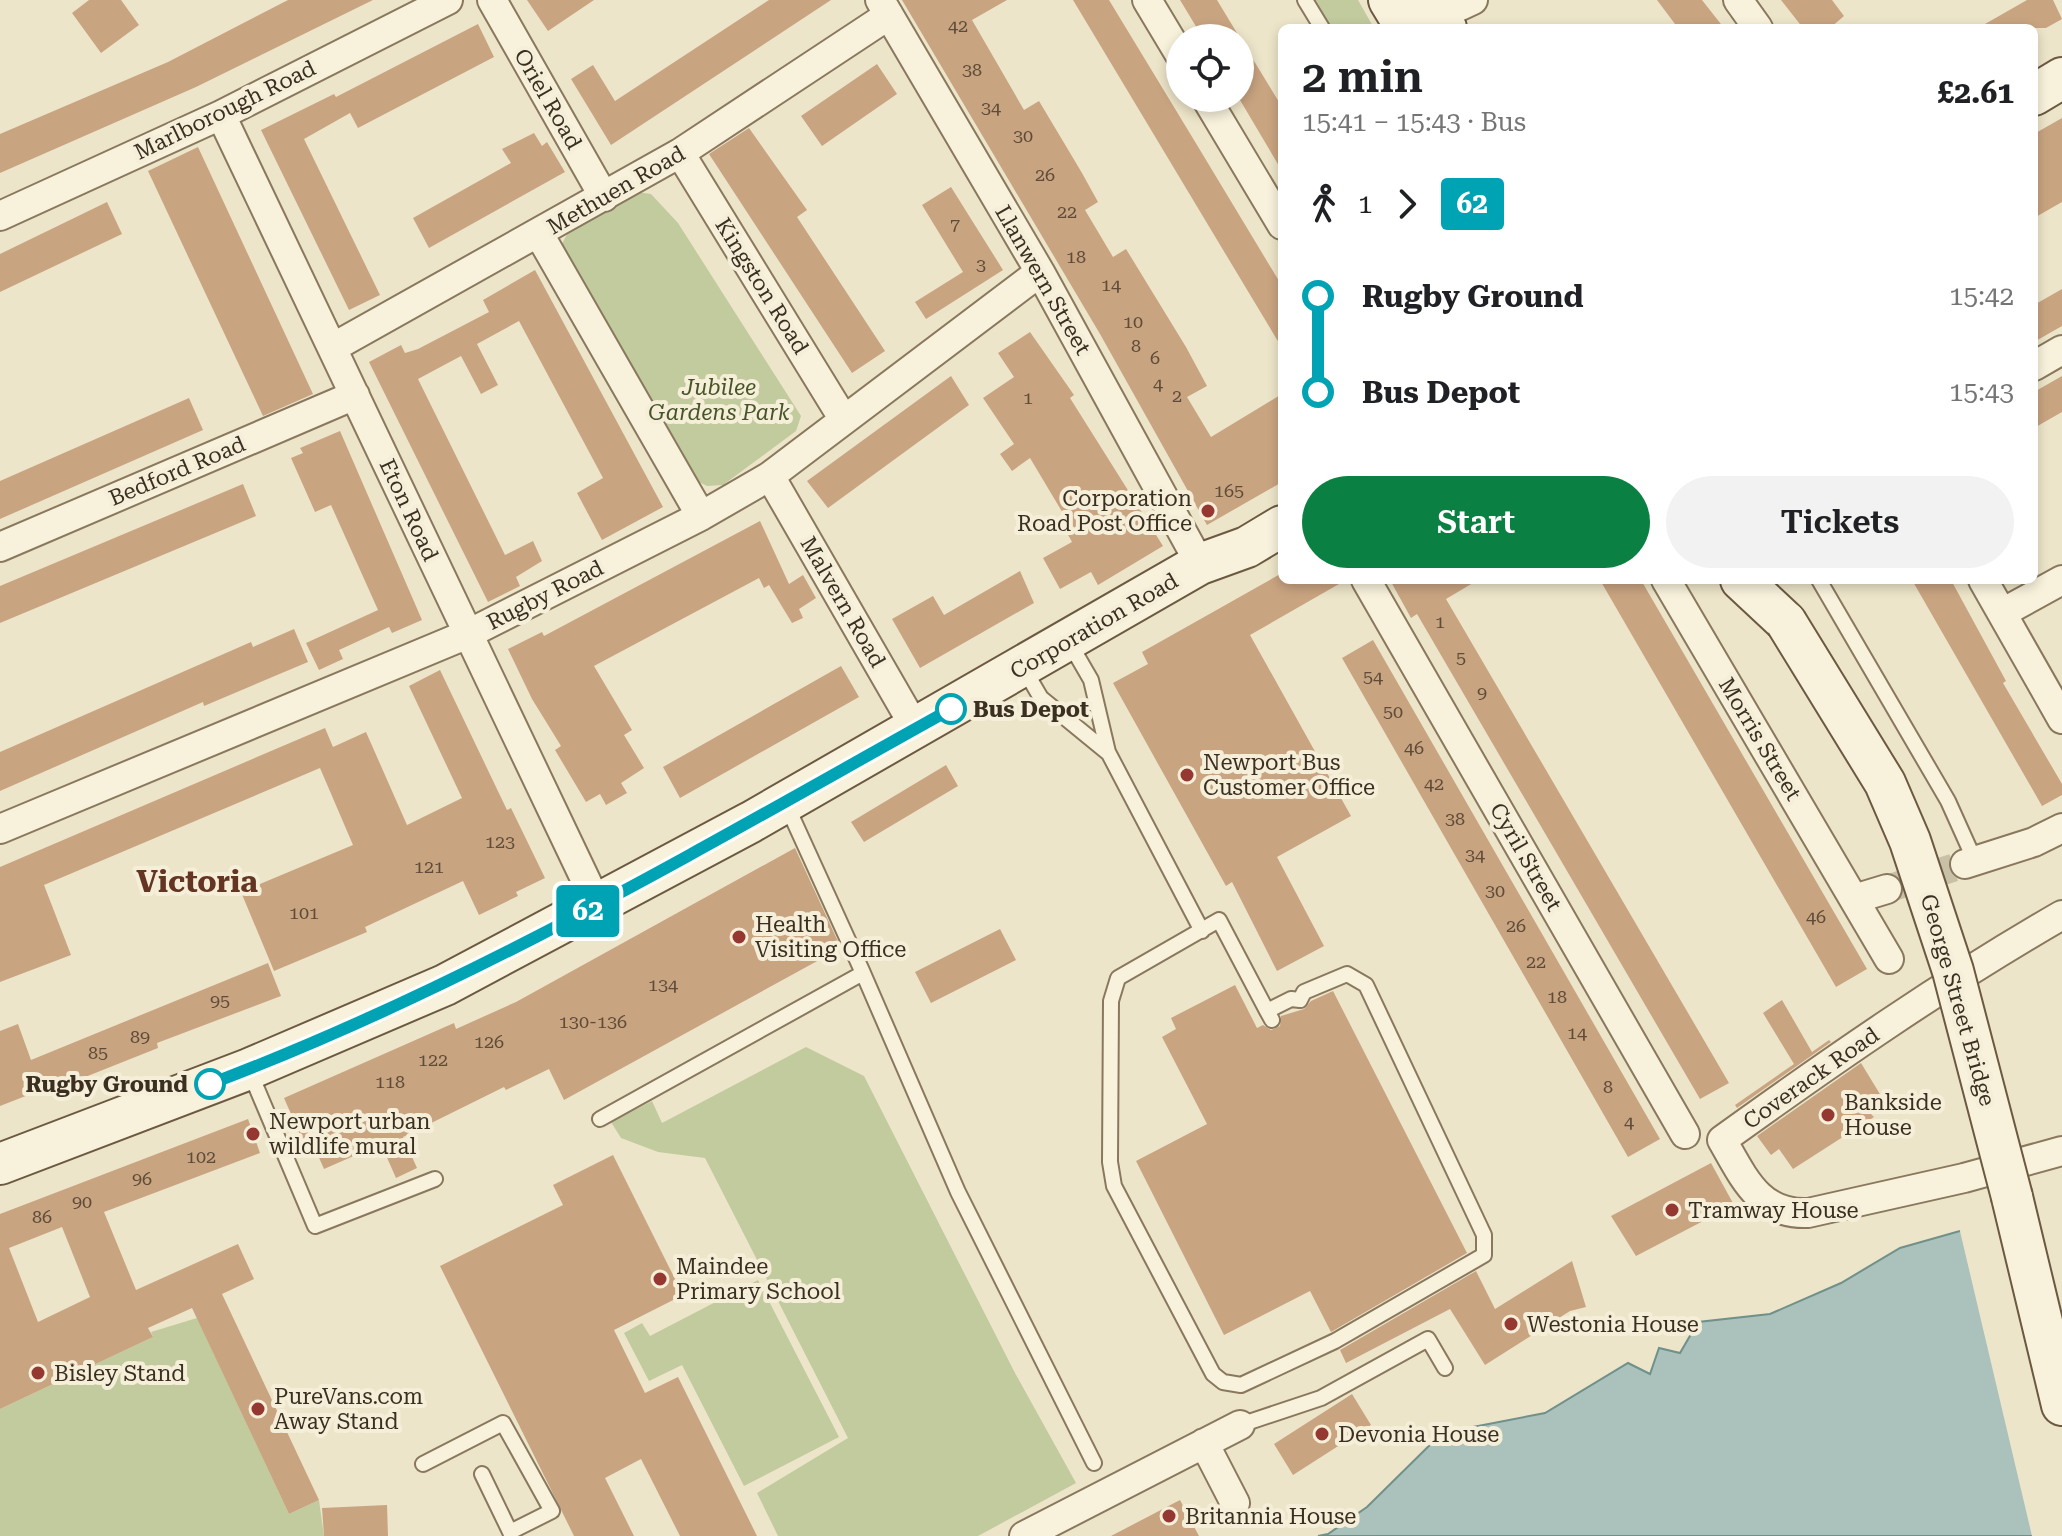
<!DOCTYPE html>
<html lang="en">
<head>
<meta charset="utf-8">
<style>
	:root { --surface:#fff; --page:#f2f2f2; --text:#202124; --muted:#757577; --accent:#0b8043 }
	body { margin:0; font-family:"Roboto Serif",serif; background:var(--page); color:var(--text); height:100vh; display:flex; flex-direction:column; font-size:30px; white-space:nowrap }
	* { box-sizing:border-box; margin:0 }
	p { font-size:26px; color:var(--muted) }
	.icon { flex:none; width:44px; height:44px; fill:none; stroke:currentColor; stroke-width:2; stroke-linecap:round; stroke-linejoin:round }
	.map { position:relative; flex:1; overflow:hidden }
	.side { position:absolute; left:1278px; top:24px; width:760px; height:560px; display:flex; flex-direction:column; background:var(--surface); border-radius:12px; box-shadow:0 4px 12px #0003 }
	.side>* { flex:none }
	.badge { padding:0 16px; border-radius:6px; font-size:28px; line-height:52px }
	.controls { position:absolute; left:1166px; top:24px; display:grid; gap:16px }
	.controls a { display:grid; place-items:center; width:88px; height:88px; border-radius:50%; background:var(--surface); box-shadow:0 4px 12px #0003; font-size:40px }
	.map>.badge { position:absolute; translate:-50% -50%; box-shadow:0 0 0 4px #fff }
	.legs { display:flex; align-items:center; gap:12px; height:88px; padding:0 24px; font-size:26px }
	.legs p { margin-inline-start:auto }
	.head { display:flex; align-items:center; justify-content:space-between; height:136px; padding:0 24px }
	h1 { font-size:44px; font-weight:600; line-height:60px }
	.action { display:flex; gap:16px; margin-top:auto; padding:16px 24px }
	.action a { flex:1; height:92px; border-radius:48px; background:var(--accent); color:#fff; font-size:32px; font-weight:600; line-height:92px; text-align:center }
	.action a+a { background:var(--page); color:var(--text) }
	ul { padding:0 24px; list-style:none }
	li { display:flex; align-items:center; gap:28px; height:96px; font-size:30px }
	li i { display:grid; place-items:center; width:12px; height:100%; margin:0 10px; background:currentColor }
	li i::after { content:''; width:20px; height:20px; margin:-10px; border:6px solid; border-radius:50%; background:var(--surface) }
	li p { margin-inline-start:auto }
	li:first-child i { background:linear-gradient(#0000 50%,currentColor 0) }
	li:last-child i { background:linear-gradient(currentColor 50%,#0000 0) }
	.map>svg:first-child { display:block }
	.green { fill:#c2cb9d }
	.water { fill:#aac1bc; stroke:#70908a; stroke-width:2 }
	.pier { fill:#ede5c9 }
	.building { fill:#c9a481; fill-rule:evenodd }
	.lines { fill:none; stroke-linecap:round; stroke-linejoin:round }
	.street-tunnel { stroke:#c9c1a7; stroke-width:28; stroke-dasharray:28 14; stroke-linecap:butt }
	.lane-casing { stroke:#89785e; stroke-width:18 }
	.street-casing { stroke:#89785e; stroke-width:32 }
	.secondary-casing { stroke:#6b5941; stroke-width:44 }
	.lane { stroke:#f8f2dc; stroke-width:14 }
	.street { stroke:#f8f2dc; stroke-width:28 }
	.secondary { stroke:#f8f2dc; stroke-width:40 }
	.secondary-bridge-casing { stroke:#6b5941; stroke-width:44; stroke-linecap:butt }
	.secondary-bridge { stroke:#f8f2dc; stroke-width:40 }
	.line-1-casing { stroke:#fff; stroke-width:18 }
	.line-1 { stroke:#00a3b4; stroke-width:12 }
	.poi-dot { fill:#953831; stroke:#f5eed8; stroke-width:3 }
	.stop-1-dot { fill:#fff; stroke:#00a3b4; stroke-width:4 }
	.labels { text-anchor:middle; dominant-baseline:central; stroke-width:8; stroke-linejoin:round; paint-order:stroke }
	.number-label { font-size:18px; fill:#5e4c39 }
	.street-label { font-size:22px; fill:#3a2f21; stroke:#f5eed8 }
	.park-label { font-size:22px; font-style:italic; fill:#475529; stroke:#f5eed8 }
	.poi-label { font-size:22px; fill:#3a2f21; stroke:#f5eed8; text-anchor:start }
	.stop-label { font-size:22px; font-weight:bold; fill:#3a2f21; stroke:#f5eed8; text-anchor:start }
	.district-label { font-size:30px; font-weight:bold; fill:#643523; stroke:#f5eed8 }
</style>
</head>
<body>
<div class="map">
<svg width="2062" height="1536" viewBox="0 0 2062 1536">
	<rect width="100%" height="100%" fill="#ede5c9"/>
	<!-- green -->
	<path class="green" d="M1314,0H1358L1374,28H1332Z
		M637,192L651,194L678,223L801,416L796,431L723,485L707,486L693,479L561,247C571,216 610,206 637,192Z
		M806,1047L864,1076L1015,1373L1076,1483L978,1536H778L757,1493L848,1438L705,1158L658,1152L621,1138L611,1122L652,1101L662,1123Z
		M758,1280L839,1437L744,1486L682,1365L649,1381L624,1333L642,1323L650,1336Z
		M197,1318L289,1514L319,1500L324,1536H0V1409L153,1337L151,1332Z"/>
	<!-- water -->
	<path class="water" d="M2062,1202V1536H1318L1328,1534L1367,1507L1442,1433L1545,1413L1628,1363L1650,1374L1659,1348L1680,1353L1698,1322L1770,1314L1841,1283L1900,1248Z"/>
	<!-- pier -->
	<path class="pier" d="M2062,1198V1536H2032L1959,1227Z"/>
	<!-- building -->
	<path class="building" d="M89,0H121L139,25L101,53L72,13Z
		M288,0H373L196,87L0,173V134L168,62Z
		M527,0H594L548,31Z
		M769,0H831L611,145L571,79L593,65L615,101Z
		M902,0H1007L972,20L1024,110L1039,101L1082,173L1098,202L1085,210L1113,257L1126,249L1186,347L1207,386L1187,397L1211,437L1282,394V482L1207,525L1100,334Z
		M1073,0H1109L1197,145L1282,286V348Z
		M1180,0H1217L1240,38H1203Z
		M1657,0H1702L1724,28H1678Z
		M1781,0H1832L1844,16L1830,28H1803Z
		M2027,0H2053L2062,19L2046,28H1978Z
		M478,24L494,57L358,128L350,113L304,139L380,295L349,310L261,130L334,94L336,97Z
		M1240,38L1282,107V171L1240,100Z
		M877,64L897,94L822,146L801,116Z
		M2062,118V202L2034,218V134Z
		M749,128L807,210L797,217L885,351L852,373L709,154Z
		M534,133L542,146L547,142L565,172L429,248L413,218L511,163L502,149Z
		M198,147L313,394L263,416L148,171Z
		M951,187L1003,270L926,319L915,302L963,272L922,205Z
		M107,202L122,234L0,292V254Z
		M535,270L663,507L602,540L577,493L603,478L519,321L477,344L498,385L481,394L461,356L418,379L505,555L533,541L542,561L516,577L520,586L488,602L369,362L401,345L405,353L418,349L489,312L483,300Z
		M2062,289V326L2034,342V305Z
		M1030,332L1074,395L1070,398L1163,546L1098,585L1091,572L1060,589L1043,558L1072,542L1065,529L1070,525L1030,458L1012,471L1000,454L1014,444L983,398L1014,377L998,353Z
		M951,376L969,405L828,508L807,481Z
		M2062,376V412L2034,428V392Z
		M189,398L203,430L0,519V481Z
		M340,431L422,620L392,633L389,627L339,650L343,659L319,670L306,643L378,610L331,505L315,512L291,458L303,453L300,448Z
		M243,484L256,516L0,623V586Z
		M760,521L789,584L803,575L816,598L799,609L803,618L792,623L769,585L764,588L759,578L594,666L632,730L624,735L644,768L621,783L627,793L606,805L600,794L586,802L555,750L561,746L532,699L508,649L542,632L544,636Z
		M1020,571L1034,603L920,668L892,619L933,596L944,615Z
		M1282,573V580H1346L1250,635L1351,816L1277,857L1324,946L1277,971L1232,882L1226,886L1113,683L1148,664L1142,652Z
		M1390,580H1478L1446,599L1729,1083L1700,1099L1417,614L1411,618Z
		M1600,580H1641L1867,969L1836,987Z
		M1912,580H1951L2006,681L2003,683L2062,784V795L2042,806Z
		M294,629L308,662L204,706L203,702L0,791V752L251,642L253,647Z
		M1373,640L1660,1139L1628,1157L1342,658Z
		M841,666L859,697L680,798L663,767Z
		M440,670L507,810L511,808L545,878L516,892L518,896L479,915L463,881L365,927L367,932L274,971L241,892L353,845L320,768L44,885L71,955L0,982V867L325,728L333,747L366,732L407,825L462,798L409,686Z
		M946,765L958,786L864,842L851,822Z
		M795,848L841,948L564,1100L549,1069L506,1090L504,1087L403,1137L417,1168L396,1178L381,1144L324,1169L309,1135L302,1139L284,1098L454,1023L456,1029L516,1002Z
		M1000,929L1016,960L931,1003L915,972Z
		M268,963L281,996L157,1043L158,1048L55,1089L54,1085L0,1106V1031L18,1024L31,1060Z
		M1235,985L1257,1028L1263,1025L1271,1030L1280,1026L1281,1016L1304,1009L1311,1001L1333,991L1467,1253L1331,1332L1310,1291L1224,1335L1136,1161L1207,1124L1162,1037L1176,1029L1171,1018Z
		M1782,1000L1812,1052L1829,1040L1831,1042L1737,1108L1735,1105L1794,1064L1763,1013Z
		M1861,1063L1886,1104L1871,1114L1874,1117L1793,1169L1779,1149L1771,1155L1757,1136Z
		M248,1119L260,1153L104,1212L136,1290L238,1244L254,1279L222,1294L319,1500L289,1514L192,1308L148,1328L153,1337L0,1409V1214ZM62,1227L90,1297L38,1322L9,1248Z
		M613,1155L683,1295L614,1330L645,1393L678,1377L757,1536H680L641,1459L605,1478L634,1536H574L440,1266L563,1205L553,1185Z
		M1711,1163L1734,1205L1636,1256L1611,1216Z
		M1572,1261L1586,1307L1570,1311L1485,1365L1450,1309L1346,1363L1340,1350L1476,1271L1495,1309Z
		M1352,1394L1371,1425L1293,1475L1274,1444Z
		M1180,1500L1199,1536H1111Z
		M387,1505L388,1536H324L322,1508Z"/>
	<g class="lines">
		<!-- street-tunnel -->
		<path class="street-tunnel" d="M1887,889L1965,864"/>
		<!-- lane casing -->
		<g class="lane-casing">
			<path id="lane" d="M1305,0L1322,28
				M1819,580L1948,801L1975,861
				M1069,642L1091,680L1108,752L1202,931
				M1024,669L1041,698L1107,752
				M787,806L863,973
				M1267,1011L1291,999L1300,1000L1304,992L1347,974L1366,985L1484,1235V1255L1335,1341L1241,1385L1223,1382L1213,1374L1114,1186L1110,1162L1111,1001L1118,978L1219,920L1267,1011L1272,1020
				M249,1070L315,1226L435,1179
				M600,1119L863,973L958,1192L1094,1463
				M1240,1425L1321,1398L1428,1339L1445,1368
				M423,1464L503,1423L552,1511L510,1532
				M482,1474L512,1536"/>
		</g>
		<!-- street casing -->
		<g class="street-casing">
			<path id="street" d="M492,0L604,197
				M880,0L1040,272L1200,564
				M1147,0L1180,55
				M1738,0L1758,28
				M1458,7L1473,0
				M1206,98L1282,225
				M221,115L598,906
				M680,153L844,420
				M0,216L221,115L448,0
				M539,234L701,516
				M332,348L680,153L889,15
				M2034,366L2062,350
				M770,476L916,729
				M0,547L355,395
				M1366,580L1685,1134
				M1666,580L1889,959
				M1983,580L2062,719
				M2002,613L2062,580
				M0,829L468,634L701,516L770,476L1040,272
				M1965,864L2034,842L2062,828
				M1854,899L1887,889
				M2062,915C1944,983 1833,1060 1722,1140C1744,1178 1759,1215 1808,1213L1964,1178L2062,1151
				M1204,1443L1235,1503
				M1024,1536L1240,1425"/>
		</g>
		<!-- secondary casing -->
		<g class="secondary-casing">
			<path id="secondary" d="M1389,0L1406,28
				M1430,0L1446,28
				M2034,95L2062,78
				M1741,580L1786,622
				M0,1164L249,1069L445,985L751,822L1200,564L1247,547L1282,526
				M2012,1197L2062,1405"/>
		</g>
		<!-- lane -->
		<use href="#lane" class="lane"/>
		<!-- street -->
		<use href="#street" class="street"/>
		<!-- secondary -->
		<use href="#secondary" class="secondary"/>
		<!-- secondary-bridge casing -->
		<g class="secondary-bridge-casing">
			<path id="secondary-bridge" d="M1786,622L1885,783L1910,841L1953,971L2012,1197"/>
		</g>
		<!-- secondary-bridge -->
		<use href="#secondary-bridge" class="secondary-bridge"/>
	</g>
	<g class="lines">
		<!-- line-1 casing -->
		<g class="line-1-casing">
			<path id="line-1" d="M210,1084C472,985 708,844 951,709"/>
		</g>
		<!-- line-1 -->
		<use href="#line-1" class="line-1"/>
	</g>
	<!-- markers -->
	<g class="poi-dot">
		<circle cx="1208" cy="511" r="8"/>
		<circle cx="1187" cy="775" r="8"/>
		<circle cx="739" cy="937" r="8"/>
		<circle cx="1828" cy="1115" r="8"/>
		<circle cx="253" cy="1134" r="8"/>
		<circle cx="1672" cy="1210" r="8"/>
		<circle cx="660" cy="1279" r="8"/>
		<circle cx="1511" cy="1324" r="8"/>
		<circle cx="38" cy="1373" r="8"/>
		<circle cx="258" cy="1409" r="8"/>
		<circle cx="1322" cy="1434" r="8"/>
		<circle cx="1169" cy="1516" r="8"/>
	</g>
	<g class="stop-1-dot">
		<circle cx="951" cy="709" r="14"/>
		<circle cx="210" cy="1084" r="14"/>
	</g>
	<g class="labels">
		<!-- number labels -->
		<g class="number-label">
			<text x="958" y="25">42</text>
			<text x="972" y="69">38</text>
			<text x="991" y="107">34</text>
			<text x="1023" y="135">30</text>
			<text x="1045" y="174">26</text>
			<text x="1067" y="211">22</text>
			<text x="955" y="224">7</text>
			<text x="1076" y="256">18</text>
			<text x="981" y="264">3</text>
			<text x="1111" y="284">14</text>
			<text x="1133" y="321">10</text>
			<text x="1136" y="345">8</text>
			<text x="1155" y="357">6</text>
			<text x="1158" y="383">4</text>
			<text x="1177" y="395">2</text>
			<text x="1028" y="397">1</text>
			<text x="1229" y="490">165</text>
			<text x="1440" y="621">1</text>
			<text x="1461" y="657">5</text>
			<text x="1373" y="676">54</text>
			<text x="1482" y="692">9</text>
			<text x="1393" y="711">50</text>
			<text x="1414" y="747">46</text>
			<text x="1434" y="783">42</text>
			<text x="1455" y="818">38</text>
			<text x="500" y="841">123</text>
			<text x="1475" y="854">34</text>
			<text x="429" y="866">121</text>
			<text x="1495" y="890">30</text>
			<text x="304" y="912">101</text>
			<text x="1816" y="916">46</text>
			<text x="1516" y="925">26</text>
			<text x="1536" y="961">22</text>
			<text x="663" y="984">134</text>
			<text x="1557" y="996">18</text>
			<text x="220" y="1000">95</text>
			<text x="593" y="1021">130-136</text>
			<text x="1577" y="1032">14</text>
			<text x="140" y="1036">89</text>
			<text x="489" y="1041">126</text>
			<text x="98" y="1052">85</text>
			<text x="433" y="1059">122</text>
			<text x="390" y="1081">118</text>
			<text x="1608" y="1086">8</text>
			<text x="1629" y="1121">4</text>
			<text x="201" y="1156">102</text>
			<text x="142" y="1178">96</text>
			<text x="82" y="1201">90</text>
			<text x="42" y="1216">86</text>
		</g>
		<!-- street labels -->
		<g class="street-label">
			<text transform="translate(548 99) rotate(60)">Oriel Road</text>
			<text transform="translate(225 110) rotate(-26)">Marlborough Road</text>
			<text transform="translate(616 190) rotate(-30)">Methuen Road</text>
			<text transform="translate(1043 280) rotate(60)">Llanwern Street</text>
			<text transform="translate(762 286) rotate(58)">Kingston Road</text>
			<text transform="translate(177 471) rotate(-23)">Bedford Road</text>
			<text transform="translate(409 510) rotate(65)">Eton Road</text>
			<text transform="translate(545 595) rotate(-27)">Rugby Road</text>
			<text transform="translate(843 602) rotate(60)">Malvern Road</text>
			<text transform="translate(1094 626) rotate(-30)">Corporation Road</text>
			<text transform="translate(1760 739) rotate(59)">Morris Street</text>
			<text transform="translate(1526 857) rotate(60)">Cyril Street</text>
			<text transform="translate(1958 1000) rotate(74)">George Street Bridge</text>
			<text transform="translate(1811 1078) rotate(-35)">Coverack Road</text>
		</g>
		<!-- park labels -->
		<g class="park-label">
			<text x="719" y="387">Jubilee<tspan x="719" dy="25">Gardens Park</tspan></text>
		</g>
		<!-- poi labels -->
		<g class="poi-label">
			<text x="1192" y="498" text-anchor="end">Corporation<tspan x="1192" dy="25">Road Post Office</tspan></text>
			<text x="1203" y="762">Newport Bus<tspan x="1203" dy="25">Customer Office</tspan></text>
			<text x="755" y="924">Health<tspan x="755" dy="25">Visiting Office</tspan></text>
			<text x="1844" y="1102">Bankside<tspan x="1844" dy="25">House</tspan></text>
			<text x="269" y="1121">Newport urban<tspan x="269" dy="25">wildlife mural</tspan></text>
			<text x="1688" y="1210">Tramway House</text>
			<text x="676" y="1266">Maindee<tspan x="676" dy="25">Primary School</tspan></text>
			<text x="1527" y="1324">Westonia House</text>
			<text x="54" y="1373">Bisley Stand</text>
			<text x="274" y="1396">PureVans.com<tspan x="274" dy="25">Away Stand</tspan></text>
			<text x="1338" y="1434">Devonia House</text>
			<text x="1185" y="1516">Britannia House</text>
		</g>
		<!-- stop labels -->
		<g class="stop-label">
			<text x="973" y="709">Bus Depot</text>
			<text x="188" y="1084" text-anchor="end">Rugby Ground</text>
		</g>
		<!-- district labels -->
		<g class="district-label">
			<text x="197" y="881">Victoria</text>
		</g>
	</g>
</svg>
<div class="controls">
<a><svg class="icon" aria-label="locate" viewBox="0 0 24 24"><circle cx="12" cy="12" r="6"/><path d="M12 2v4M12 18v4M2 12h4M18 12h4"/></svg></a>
</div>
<b class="badge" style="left:588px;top:911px;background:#00a3b4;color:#fff">62</b>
<section class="side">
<div class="head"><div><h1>2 min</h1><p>15:41 – 15:43 · Bus</p></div><b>£2.61</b></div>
<div class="legs"><svg class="icon" aria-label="walk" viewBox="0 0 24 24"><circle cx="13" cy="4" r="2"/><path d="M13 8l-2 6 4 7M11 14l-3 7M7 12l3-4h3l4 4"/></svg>1<svg class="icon" aria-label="forward" viewBox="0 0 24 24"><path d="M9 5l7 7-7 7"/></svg><b class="badge" style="background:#00a3b4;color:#fff">62</b></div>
<ul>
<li><i style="color:#00a3b4"></i><b>Rugby Ground</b><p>15:42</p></li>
<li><i style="color:#00a3b4"></i><b>Bus Depot</b><p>15:43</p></li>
</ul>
<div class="action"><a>Start</a><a>Tickets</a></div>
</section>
</div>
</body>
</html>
